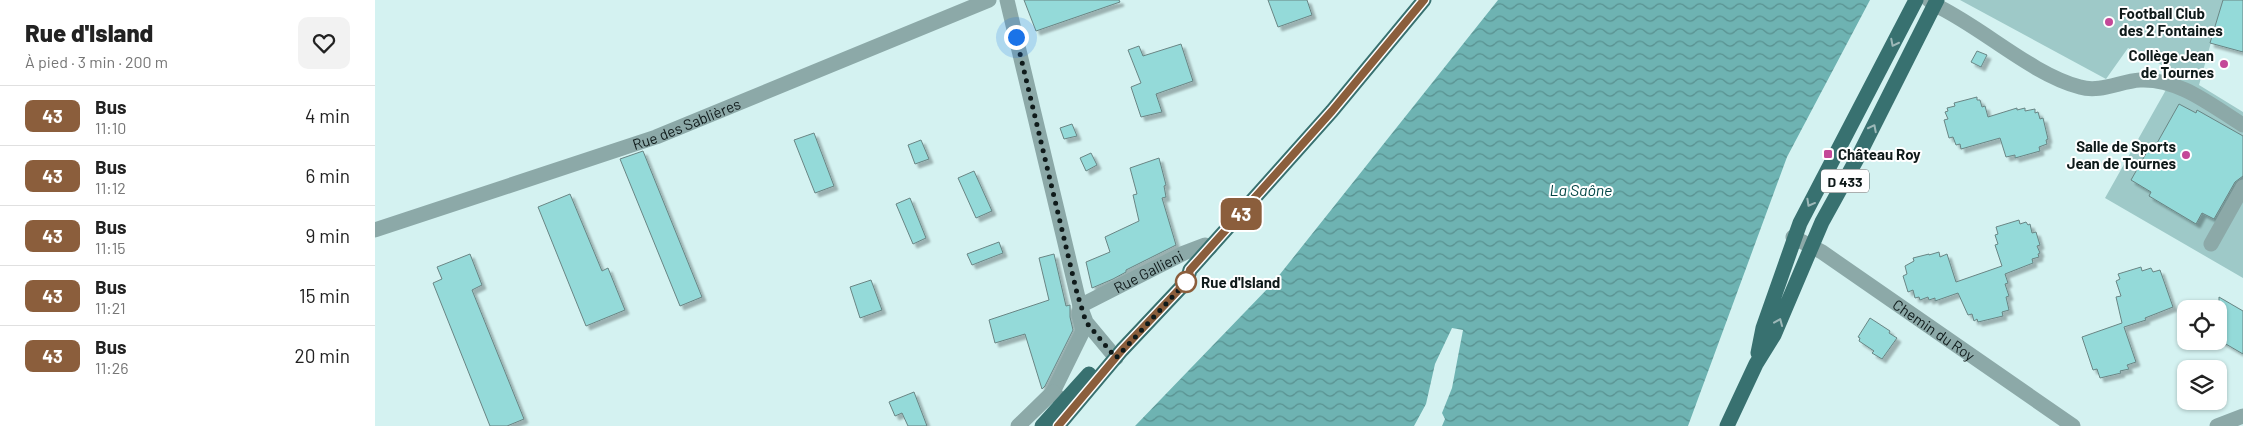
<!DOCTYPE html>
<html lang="fr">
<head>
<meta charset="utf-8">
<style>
	:root { --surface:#fff; --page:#f2f2f2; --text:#222; --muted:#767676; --line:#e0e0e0 }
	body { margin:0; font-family:Barlow,sans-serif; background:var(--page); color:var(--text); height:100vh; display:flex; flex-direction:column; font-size:19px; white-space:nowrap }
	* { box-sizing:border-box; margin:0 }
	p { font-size:16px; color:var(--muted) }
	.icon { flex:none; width:28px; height:28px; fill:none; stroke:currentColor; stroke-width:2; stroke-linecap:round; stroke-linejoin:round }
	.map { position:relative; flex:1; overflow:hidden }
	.details { display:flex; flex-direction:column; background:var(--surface); width:375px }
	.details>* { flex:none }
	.badge { padding:0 10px; border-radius:8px; font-size:18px; line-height:32px }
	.buttons { position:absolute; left:1802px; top:300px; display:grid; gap:10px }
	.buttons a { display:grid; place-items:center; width:50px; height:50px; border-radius:10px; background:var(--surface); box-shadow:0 1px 4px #0004; font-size:25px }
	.you { position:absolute; width:25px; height:25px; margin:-12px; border:4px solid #fff; border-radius:50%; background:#1a73e8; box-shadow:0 0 0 8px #1a73e833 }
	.map>.badge { position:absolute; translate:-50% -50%; box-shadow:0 0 0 2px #fff }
	.round { display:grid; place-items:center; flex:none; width:52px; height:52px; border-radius:10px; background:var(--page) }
	.overview { display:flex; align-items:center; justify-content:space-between; height:85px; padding:0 25px }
	h1 { font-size:24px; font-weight:800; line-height:38px }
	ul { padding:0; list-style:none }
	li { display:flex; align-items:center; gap:15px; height:60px; padding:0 25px; border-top:1px solid var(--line) }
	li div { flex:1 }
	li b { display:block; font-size:19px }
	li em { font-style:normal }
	li .badge { min-width:55px; font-weight:700; text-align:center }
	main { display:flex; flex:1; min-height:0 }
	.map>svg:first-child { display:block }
	.pitch { fill:#9ec9c8 }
	.water { fill:url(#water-waves) }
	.building { fill:#94dad9; stroke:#698584; filter:url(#shadow) }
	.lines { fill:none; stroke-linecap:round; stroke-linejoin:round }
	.minor { stroke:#8ca9a8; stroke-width:15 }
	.major { stroke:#387170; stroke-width:15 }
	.oneway { stroke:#9cb8b8 }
	.line-casing { stroke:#fff; stroke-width:11 }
	.line { stroke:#8b5e3c; stroke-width:8 }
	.walk { stroke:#0f1a1a; stroke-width:5; stroke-dasharray:0 9 }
	.poi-dot { fill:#c44898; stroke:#fff; stroke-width:2 }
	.stop-dot { fill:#fff; stroke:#8b5e3c; stroke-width:2.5 }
	.labels { text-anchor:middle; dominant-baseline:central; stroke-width:4; stroke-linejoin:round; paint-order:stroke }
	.shield { fill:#fff; stroke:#575f5f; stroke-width:1 }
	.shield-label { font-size:14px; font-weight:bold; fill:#0f1a1a }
	.poi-label { font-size:15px; font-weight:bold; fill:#0f1a1a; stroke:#fff; text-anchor:start }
	.street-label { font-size:15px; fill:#0f1a1a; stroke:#fff }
	.stop-label { font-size:15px; font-weight:bold; fill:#0f1a1a; stroke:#fff; text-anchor:start }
	.water-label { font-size:16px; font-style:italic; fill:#034646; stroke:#fff }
</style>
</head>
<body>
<main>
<section class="details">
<div class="overview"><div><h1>Rue d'Island</h1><p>À pied · 3 min · 200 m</p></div><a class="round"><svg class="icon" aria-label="heart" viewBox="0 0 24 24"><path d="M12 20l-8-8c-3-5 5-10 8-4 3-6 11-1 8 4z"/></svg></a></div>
<ul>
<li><span class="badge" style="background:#8b5e3c;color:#fff">43</span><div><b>Bus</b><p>11:10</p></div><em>4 min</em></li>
<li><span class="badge" style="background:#8b5e3c;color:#fff">43</span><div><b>Bus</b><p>11:12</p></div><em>6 min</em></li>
<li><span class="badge" style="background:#8b5e3c;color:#fff">43</span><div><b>Bus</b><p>11:15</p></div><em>9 min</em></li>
<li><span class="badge" style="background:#8b5e3c;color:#fff">43</span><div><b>Bus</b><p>11:21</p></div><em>15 min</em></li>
<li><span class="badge" style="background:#8b5e3c;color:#fff">43</span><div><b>Bus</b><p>11:26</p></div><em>20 min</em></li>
</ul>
</section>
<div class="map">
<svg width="1868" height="426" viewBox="0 0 1868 426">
	<defs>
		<pattern id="water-waves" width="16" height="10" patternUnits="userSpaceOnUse" patternTransform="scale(1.25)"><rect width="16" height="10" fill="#6eb3b2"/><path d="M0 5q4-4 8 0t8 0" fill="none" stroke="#599190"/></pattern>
		<filter id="shadow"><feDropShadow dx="4" dy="4" stdDeviation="1" flood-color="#0004"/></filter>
	</defs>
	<rect width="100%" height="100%" fill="#d4f2f1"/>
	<!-- pitch -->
	<path class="pitch" d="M1585,0H1848L1824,85L1868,112V278L1730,198L1801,72L1753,48L1731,79Z"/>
	<!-- water -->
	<path class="water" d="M1123,0H1495L1412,157L1313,426H1067L1070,419L1067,413L1077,388L1088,330L1077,328L1060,364L1051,404L1039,426H760L898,283Z"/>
	<!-- building -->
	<path class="building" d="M649,0H744L745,2L661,31Z
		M893,0H932L937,15L903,27Z
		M1848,0H1868V52L1835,43Z
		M806,44L818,81L781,94L787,112L766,117L756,87L766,83L753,50L764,46L768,56Z
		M1602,51L1612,55L1606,67L1596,62Z
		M1602,97V100H1605L1607,107L1610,106L1613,117L1642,108V110L1650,108V111L1660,109V113L1663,112L1665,119L1668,118L1673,139L1671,140L1672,144L1664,147L1665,151L1640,158V155L1631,157L1625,138L1586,149L1585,144L1581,145L1578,137L1574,138L1569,120L1573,119L1570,112L1573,111L1572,108L1580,106L1579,103Z
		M1804,104L1821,113L1822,110L1868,136V176L1860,182L1839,219L1827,213L1821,224L1774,196L1776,192L1756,180L1773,150L1777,152Z
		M697,124L702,136L689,139L685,128Z
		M439,133L459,186L440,193L419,140Z
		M546,140L554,159L540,164L533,145Z
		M268,151L327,297L305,306L245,159Z
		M716,153L722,165L711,171L705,158Z
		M784,158L791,185L789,186L791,197L787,198L801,245L751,270V272L738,279L717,288L711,262L735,252L730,237L764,221L758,195L762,194L755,168Z
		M599,171L617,211L601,218L583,178Z
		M195,194L227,271L233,268L250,310L211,326L163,207Z
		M535,198L551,238L538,244L521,204Z
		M1644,220L1645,224L1651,222L1653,225L1655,224L1657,233L1661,232L1665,245L1662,246L1665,253L1663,254L1664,257L1657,259L1658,263L1630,274L1633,283L1630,284L1634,296L1631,297L1634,310L1627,312L1628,316L1603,322L1602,319L1599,321L1597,314L1593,315L1583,293L1560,301V298L1554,300L1553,297L1545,300L1544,297L1540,298L1538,290L1533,292L1528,276L1532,274L1530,266L1539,261L1538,258L1554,254V255L1564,252L1565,257L1572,254L1581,282L1627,266L1620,245L1623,244L1620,235L1623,234L1621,227Z
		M624,242L628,253L597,265L592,254Z
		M95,254L107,285L97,290L149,419L132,426H115L58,283L67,279L62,267Z
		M679,254L691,306L695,305V317L698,330L670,386L667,389L650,334L620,343L614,320L674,300L664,258Z
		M1766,267L1767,271L1776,268L1778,272L1785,270L1798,307L1770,318L1771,320L1749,327L1761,362L1752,365L1754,369L1745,371L1746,373L1725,378L1722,369L1718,370L1707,337L1747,323L1741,297L1746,296L1741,281L1745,279L1743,274Z
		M496,280L507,310L485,318L475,287Z
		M1844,297L1868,311V354L1844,340Z
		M1495,318L1515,331L1514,333L1522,338L1507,359L1497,353L1499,351L1484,341L1485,338L1483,337Z
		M539,392L552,426H533L527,413L520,416L514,402Z"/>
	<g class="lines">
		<!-- minor -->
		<g class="minor">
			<path d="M632,0L705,306L711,322L741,358"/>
			<path d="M1554,0L1560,5C1607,27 1656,74 1705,87C1725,93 1746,81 1765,80C1804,78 1837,106 1868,125"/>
			<path id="s1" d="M0,230L281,137L614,0"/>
			<path id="s2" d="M1418,237L1447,252L1698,426"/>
			<path d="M1836,244L1868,187"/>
			<path id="s3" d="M678,392L708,331L704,315L705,306L809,253L830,245L835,248"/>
			<path d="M643,426L678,392L685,399"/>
			<path d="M1842,426L1868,416"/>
		</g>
		<!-- major -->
		<path class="major" d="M1383,353L1388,328L1425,223L1541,0
			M667,426L714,374
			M683,426L747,350L812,281L815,270L957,111L1049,0
			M1352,426L1381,364L1399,335L1447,222L1484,155L1562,0"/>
	</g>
	<!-- one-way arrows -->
	<defs><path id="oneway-chevron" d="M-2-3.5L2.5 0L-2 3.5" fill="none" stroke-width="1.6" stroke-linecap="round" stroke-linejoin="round" transform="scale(1.25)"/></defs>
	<g class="oneway">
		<use href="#oneway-chevron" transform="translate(1519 43) rotate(117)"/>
		<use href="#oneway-chevron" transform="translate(1498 128) rotate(-63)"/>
		<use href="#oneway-chevron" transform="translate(1435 203) rotate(119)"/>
		<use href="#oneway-chevron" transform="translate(1404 322) rotate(-67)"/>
	</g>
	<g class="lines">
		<!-- line casing -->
		<g class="line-casing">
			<path id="line" d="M683,426L747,350L812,281L815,270L957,111L1049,0"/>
		</g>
		<!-- line -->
		<use href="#line" class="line"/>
		<!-- walk -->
		<path class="walk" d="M641,37L702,293L711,322L741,358L812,281L811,282"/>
	</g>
	<!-- markers -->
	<g class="poi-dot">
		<circle cx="1734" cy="22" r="5"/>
		<circle cx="1849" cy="64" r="5"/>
		<rect x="1448" y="149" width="10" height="10" rx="2.5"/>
		<circle cx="1811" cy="155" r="5"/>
	</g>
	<circle class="stop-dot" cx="811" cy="282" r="10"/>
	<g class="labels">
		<!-- shield labels -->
		<rect class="shield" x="1446" y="169.5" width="48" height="23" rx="4"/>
		<g class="shield-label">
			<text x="1470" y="181">D 433</text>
		</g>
		<!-- poi labels -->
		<g class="poi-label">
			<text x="1744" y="13">Football Club<tspan x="1744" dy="17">des 2 Fontaines</tspan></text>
			<text x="1839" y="55" text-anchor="end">Collège Jean<tspan x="1839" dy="17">de Tournes</tspan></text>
			<text x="1801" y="146" text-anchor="end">Salle de Sports<tspan x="1801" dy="17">Jean de Tournes</tspan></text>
			<text x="1463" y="154">Château Roy</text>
		</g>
		<!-- street labels -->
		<g class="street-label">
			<text stroke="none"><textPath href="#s1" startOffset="329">Rue des Sablières</textPath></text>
			<text stroke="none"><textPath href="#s3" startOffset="170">Rue Gallieni</textPath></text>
			<text stroke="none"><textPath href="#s2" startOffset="169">Chemin du Roy</textPath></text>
		</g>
		<!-- stop labels -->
		<g class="stop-label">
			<text x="826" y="282">Rue d'Island</text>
		</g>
		<!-- water labels -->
		<g class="water-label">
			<text x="1206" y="189">La Saône</text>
		</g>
	</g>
</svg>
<div class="buttons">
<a><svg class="icon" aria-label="locate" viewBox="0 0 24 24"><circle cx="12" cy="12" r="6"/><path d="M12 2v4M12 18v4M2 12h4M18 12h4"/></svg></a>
<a><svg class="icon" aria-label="layers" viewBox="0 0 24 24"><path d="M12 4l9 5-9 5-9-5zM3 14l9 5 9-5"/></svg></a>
</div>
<div class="you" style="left:641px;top:37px"></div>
<b class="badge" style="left:866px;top:214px;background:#8b5e3c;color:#fff">43</b>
</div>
</main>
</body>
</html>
